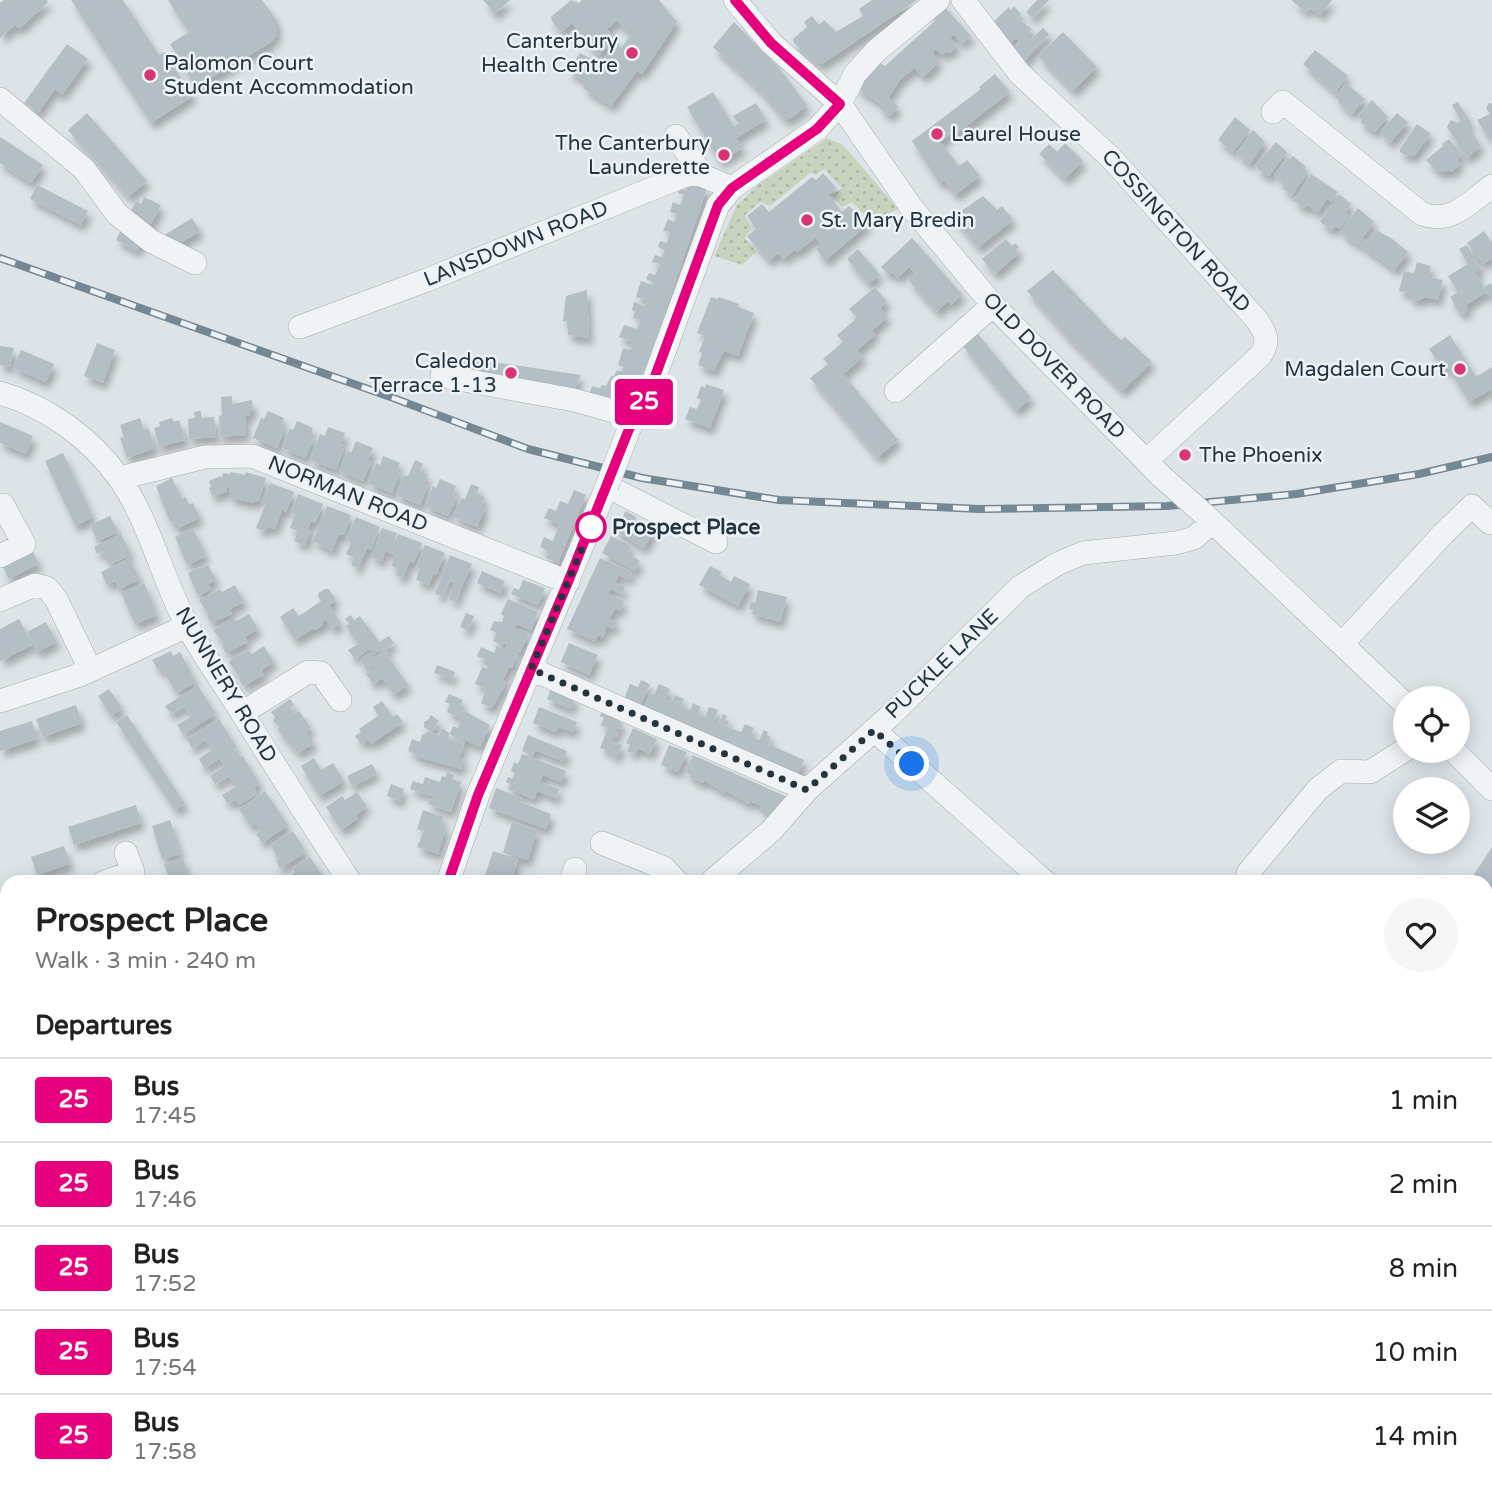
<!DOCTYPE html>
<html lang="en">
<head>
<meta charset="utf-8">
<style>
	:root { --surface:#fff; --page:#f6f6f6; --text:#222; --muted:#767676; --line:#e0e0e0 }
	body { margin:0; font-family:"Varela Round",sans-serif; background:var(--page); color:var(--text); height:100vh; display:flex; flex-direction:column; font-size:26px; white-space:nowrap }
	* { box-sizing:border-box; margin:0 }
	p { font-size:23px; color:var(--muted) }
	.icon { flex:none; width:38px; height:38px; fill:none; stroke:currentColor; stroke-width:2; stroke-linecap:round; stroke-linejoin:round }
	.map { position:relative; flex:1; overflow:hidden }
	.side { position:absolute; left:0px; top:875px; width:1493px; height:618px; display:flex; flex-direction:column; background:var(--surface); border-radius:21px 21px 0 0; box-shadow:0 4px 18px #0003 }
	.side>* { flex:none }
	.badge { padding:0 14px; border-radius:5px; font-size:24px; line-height:46px }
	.controls { position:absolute; left:1393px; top:686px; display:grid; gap:14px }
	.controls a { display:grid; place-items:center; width:77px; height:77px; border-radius:50%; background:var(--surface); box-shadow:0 4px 18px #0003; font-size:35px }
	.you { position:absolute; width:35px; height:35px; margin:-18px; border:5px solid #fff; border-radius:50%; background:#1a73e8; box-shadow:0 0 0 10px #1a73e833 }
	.map>.badge { position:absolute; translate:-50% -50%; box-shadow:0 0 0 4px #fff }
	h2 { padding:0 35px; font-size:26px; line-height:63px }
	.round { display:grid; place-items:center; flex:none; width:74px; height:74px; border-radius:37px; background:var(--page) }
	.headline { display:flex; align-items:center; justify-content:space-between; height:119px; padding:0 35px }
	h1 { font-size:33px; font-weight:700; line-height:52px }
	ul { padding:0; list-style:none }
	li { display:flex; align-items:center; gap:21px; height:84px; padding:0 35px; border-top:2px solid var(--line) }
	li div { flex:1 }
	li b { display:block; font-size:26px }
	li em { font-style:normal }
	li .badge { min-width:77px; font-weight:700; text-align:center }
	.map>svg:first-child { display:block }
	.built { fill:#cad4da }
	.park { fill:url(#park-dots) }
	.building { fill:#b3bec5; fill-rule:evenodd; filter:url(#shadow) }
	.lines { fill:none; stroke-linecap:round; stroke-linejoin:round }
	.minor-casing { stroke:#a2acb2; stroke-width:24 }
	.minor { stroke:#f0f3f6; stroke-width:23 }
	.rail-casing { stroke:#758793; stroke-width:8 }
	.rail { stroke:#ecf2f6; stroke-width:5; stroke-dasharray:16; stroke-linecap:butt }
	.minor-bridge-casing { stroke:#a2acb2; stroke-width:24; stroke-linecap:butt }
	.minor-bridge { stroke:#f0f3f6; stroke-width:23 }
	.line-casing { stroke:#fff; stroke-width:16 }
	.line { stroke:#e6007e; stroke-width:10 }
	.walk { stroke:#253540; stroke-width:7; stroke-dasharray:0 12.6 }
	.poi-dot { fill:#d93575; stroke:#ecf2f6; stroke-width:2.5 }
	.stop-dot { fill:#fff; stroke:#e6007e; stroke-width:3.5 }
	.labels { text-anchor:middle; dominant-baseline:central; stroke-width:5; stroke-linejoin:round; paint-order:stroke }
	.poi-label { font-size:21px; fill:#253540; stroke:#ecf2f6; text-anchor:end }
	.street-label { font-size:21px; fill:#253540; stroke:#ecf2f6 }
	.stop-label { font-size:21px; font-weight:bold; fill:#253540; stroke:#ecf2f6; text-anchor:start }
</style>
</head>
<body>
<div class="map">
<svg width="1492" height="1492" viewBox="0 0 1492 1492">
	<defs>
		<pattern id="park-dots" width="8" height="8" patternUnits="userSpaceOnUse" patternTransform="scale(1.75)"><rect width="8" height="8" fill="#c8d3bd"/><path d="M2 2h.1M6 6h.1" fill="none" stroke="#acb6a4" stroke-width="1.8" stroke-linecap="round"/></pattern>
		<filter id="shadow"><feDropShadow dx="4" dy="7" stdDeviation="3.5" flood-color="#0004"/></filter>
	</defs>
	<rect width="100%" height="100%" fill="#dde4e8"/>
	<!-- built -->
	<path class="built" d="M7,1120V1468L0,1474V1125Z"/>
	<!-- park -->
	<path class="park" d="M827,138L843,145L898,209L872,222L852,202L842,207L832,195L842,188L824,169L816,175L810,173L770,206L760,202L745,215L751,229L745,238L756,252L742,265L714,256L737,205L757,186Z"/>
	<!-- building -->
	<path class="building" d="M4,0H47L48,2L19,29L15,25L0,38V3Z
		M71,0H123L159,55L164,52L193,96L151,123Z
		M168,0H262L277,21V35L270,43L196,87L170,44L189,32Z
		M483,0H510L495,14Z
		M571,0L579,3L582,0H659L677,22L642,74L637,71L611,106L583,88L587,83L568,71L580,53L600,64L609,52L606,48L597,56L572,23L561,32L553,23L551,17ZM617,20L630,36L621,48L607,29Z
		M872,0H917L822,64H818L794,43L793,39L807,27L804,22L812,16L819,25L824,20L836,32L863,16L859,9Z
		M1037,0H1049L1032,18L1026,12Z
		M1291,0H1332L1320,15L1310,7L1306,12Z
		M940,2L971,36L961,44L954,34L950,38L957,46L950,53L947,51L942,55L936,49L932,52L939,62L923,77L914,68L900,80L888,98L898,106L890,116L880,109L882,105L855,87L874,59L885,66L936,20L929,12Z
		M1014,6L1021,14L1017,18L1032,29L1027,35L1031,39L1043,28L1049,34L1024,62L1010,51L1019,41L1016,38L1009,45L990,25L1009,7L1011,10Z
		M734,22L779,68L807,105L793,117L785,120L760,91L713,47Z
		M1063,32L1097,67L1073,91L1038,56Z
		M67,44L88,59L62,95L55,89L38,113L24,103Z
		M1315,50L1348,76L1335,93L1303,64Z
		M995,74L1010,92L955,135L953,132L940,142L959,166L967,160L980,176L955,195L944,180L940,184L912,141L981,89L979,87Z
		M1346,83L1365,99L1352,114L1338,102L1339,100L1335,97Z
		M713,92L734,127L738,123L733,116L756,103L766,120L736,138L743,148L720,162L687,107Z
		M1372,100L1388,117L1375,132L1360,122L1362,120L1358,116Z
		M1458,102L1471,123L1467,125L1481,146L1467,158L1447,127L1451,120L1457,123L1461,121L1452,105Z
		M1489,103H1492V136L1489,139L1477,120L1490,114L1486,108Z
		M87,113L147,181L128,197L68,130Z
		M1397,113L1408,122L1390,143L1380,132Z
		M1235,117L1250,130L1233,152L1218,140Z
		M1417,124L1431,134L1413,157L1408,154L1407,156L1400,152V149Z
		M1253,130L1265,142L1250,164L1236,153Z
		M0,137L43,165L31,183L0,163Z
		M1449,139L1462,155L1457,160L1461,164L1451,172L1449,170L1444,172H1438L1426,160L1443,146L1442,144Z
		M1276,142L1287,152L1269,176H1266L1255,166Z
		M1065,143L1083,161L1065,179L1039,154L1049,144L1057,152Z
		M1293,156L1305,166L1306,175L1292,195L1282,188L1286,183L1274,175L1287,157L1290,159Z
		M823,173L836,188L828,195L842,212L849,206L868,224L825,261L816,249L821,244L815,238L797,252L796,249L783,259L778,253L769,261L747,236L756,229L747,216L762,204L769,212L812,177L816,180Z
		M1311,174L1338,192L1331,202L1327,198L1318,213L1307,205L1305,208L1293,201Z
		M695,184L707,188L632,410L589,396L592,386L600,388L602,385L606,386L611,376H614L616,371H622L624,367L618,365L623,348L630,350L633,342L619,337L624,325L637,329L640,320L633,318L635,312L632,310L634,302L645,306L647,300L636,297L641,281L652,285L653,282L646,279L649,273L655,275L660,264L652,262L655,255L662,257L665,250L658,247L660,241L667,243L670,232L663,231L668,219L674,222L677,214L670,212L673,202L680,205L684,195L678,193L680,188L685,190L687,186Z
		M37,185L88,211L81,225L30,199Z
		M1339,194L1351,204L1345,213L1349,216L1340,229L1335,226L1332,230L1320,222Z
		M983,196L997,210L1002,206L1013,220L978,248L953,217Z
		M144,197L161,205L137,251L116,240L136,201L141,204Z
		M1358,208L1374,222L1358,245L1340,232Z
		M192,218L200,231L171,249L163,236Z
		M1376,230L1391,238L1408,252L1395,270L1360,245L1364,239L1368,241Z
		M1484,231L1492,243V258L1483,264L1480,258L1478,259L1467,243Z
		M912,238L962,294L951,305L948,301L937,312L908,280L915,273L909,267L898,278L892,272L889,275L881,267Z
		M1006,239L1012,246L1015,243L1019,247L1016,250L1019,253L995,274L982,259Z
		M1467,245L1481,269L1475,272L1484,287L1491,283L1492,285V298L1487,292L1466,305L1468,310L1464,314L1458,311L1450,297L1458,292L1448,276L1468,264L1459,249Z
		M858,249L880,275L868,284L847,259Z
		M1417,262L1431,266L1429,277L1443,280L1438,300L1424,297L1418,301L1412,300L1409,293L1399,291L1404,271L1414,273Z
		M1053,270L1109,329L1121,340L1125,337L1152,362L1122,391L1069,339L1027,291Z
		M875,287L887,302L880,308L888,317L872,330L875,335L857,350L863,357L843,374L898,440L877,458L810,378L828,364L823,359L843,342L837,335L857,318L849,309Z
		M587,290L589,338L568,335L567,321H563L566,296Z
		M711,297L718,299L719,297L739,304L738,307L754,313L738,356L724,351L714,371L698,365L702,353L699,352L705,336L697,333Z
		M977,333L1031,398L1016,411L962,345Z
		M1450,335L1476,377L1492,367V389L1469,402L1448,368L1444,370L1429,349Z
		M97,343L115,350L103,383L84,376Z
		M0,346L14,348L10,367L0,365Z
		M21,350L54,364L46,382L13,368Z
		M453,356L581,375L572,394L442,371V360L451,362Z
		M706,384L724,390L710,428L685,419L690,407L697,409L701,400L697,398L701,386L705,388Z
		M232,396V404L252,400L253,411H250V416H245L246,435L220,437L219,416L222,415L221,397Z
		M201,411V418L214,417L216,437L189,439L188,419L195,418L194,412Z
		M268,411L284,418L281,426L285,428L277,448L253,438L261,418L264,419Z
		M140,418L144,429L148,428L155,448L127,458L120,438L124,437L120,425Z
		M172,418L174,422L179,420L185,440L159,447L154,428L160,426L159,422Z
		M297,421L313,428L310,437L314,438L305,458L282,448L290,428L293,430Z
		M0,422L33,436L26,454L0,443Z
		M328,427L345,433L341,444L345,445L336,470L310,460L320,434L325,436Z
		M356,441L373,448L368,460L371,462L363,481L339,471L347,451L351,453Z
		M63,453L93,517L75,526L45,461Z
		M383,456L400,463L396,471L400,473L392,493L368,483L376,463L380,465Z
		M415,460L423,464L420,471L428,475L424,483L428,485L420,505L396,495L404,475L408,476Z
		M231,472L245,475L246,472L266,478L259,501L255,500L254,503L231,498L229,488L226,487L227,492L212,496L209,488L211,487L209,481L221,476L222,478L223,473L230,474Z
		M172,478L182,499L186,497L189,505L193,503L200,518L176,529L172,521L170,522L156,486Z
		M440,479L456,486L453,494L457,496L448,516L425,506L433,486L436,488Z
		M270,483L294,492L286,512L282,510L275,529L267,526L265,531L256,528L266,503L262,502Z
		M471,484L479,487L477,494L485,497L481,506L485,508L477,527L453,517L461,498L465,499Z
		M574,490L586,495L558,563L546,558L549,551L540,547L544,537L553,541L559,524L544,518L549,508L556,511L560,501L568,504Z
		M298,494L323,504L315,523L311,521L308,530L311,531L305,545L294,541L298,531L290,528L295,514L291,513Z
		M327,506L351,515L344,535L339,534L332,551L313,541Z
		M626,511L636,517L635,520L654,531L644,548L614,530Z
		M110,516L118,532L97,541L90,525Z
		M356,517L380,527L371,550L367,548L358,568L351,565L354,557L346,554L351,542L346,540Z
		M193,528L206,556L187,565L175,537Z
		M382,528L397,533L389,553L385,551L382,561L371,557Z
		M121,534L131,555L109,565L103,551L97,554L94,547Z
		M398,534L422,543L414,563L410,561L403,578L396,575L398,569L391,566L395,555L390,553Z
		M611,536L631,546L627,554L640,561L635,571L602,553Z
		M425,545L445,553L436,575L433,574L429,585L416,580L420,568L416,567Z
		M32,550L39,564L9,579L2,565Z
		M450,555L472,564L455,602L449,599L454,583L449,581L442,596L435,594Z
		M129,558L140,579L119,589L115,581L107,585L101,572Z
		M600,558L632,572L629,579L618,575L615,583L625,587L622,594L611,589L608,594L624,601L620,611L615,608L610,619L617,622L613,629L606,626L603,638L598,635L595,641L567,629Z
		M208,565L216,580L208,584L211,589L200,595L197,594L188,573L199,567L200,569Z
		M710,566L722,572L720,575L731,582L734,576L750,584L738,606L699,585Z
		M482,571L505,581L500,593L477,583Z
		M523,580L545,588L538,605L511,594L514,588L519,590Z
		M144,583L157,615L135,624L121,593Z
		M235,585L244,602L230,609L232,614L211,623L207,616L209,615L199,600L220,589L222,592Z
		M325,589H329L336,600L329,605L341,623L332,629L326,620L322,622L323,625L315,630L314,628L295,640L280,617L293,608L299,616L321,601L318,596L319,593Z
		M758,590L787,597L780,622L752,614L753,610L749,609L751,601L755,603Z
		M508,599L538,612L531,630L517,624L515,628L529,633L520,653L506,647L507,644L503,643L502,645L493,641L497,633L490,630L494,621L502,622L504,616L501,614Z
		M466,613L474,616L468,630L460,627Z
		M249,614L258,629L245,637L248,642L226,653L222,646L224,644L213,630L234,617L236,621Z
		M351,615L354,620L360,616L379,642L389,636L394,643L385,649L389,653L387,655L408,685L394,695L382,678L373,684L366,674L377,667L376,665L367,670L360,660L369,653L373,659L383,651L382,649L373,655L369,649L355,659L348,650L358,644L346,626L349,624L345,619Z
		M19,619L32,645L0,661V629Z
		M46,622L57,642L37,652L27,632Z
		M569,643L598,655L589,675L561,662Z
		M264,646L274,662L261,670L264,675L243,686L239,679L241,678L229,663L231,659L249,650L252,654Z
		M497,646L518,654L512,668L509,667L503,680L507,682L492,708L481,703L486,689L475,684L482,667L487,669L490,662L477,656L481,647L494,653Z
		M171,651L173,656L180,652L196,682L176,693L162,668L158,670L152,660Z
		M437,665L455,672L452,679L434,673Z
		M641,680L650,684L640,706L624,699L630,684L638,687Z
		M659,684L670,689L665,700L672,702L675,695L684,699L681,706L690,710L693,703L701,707L698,714L705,717L709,707L718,710L714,721L719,723L723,714L727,716L725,720L729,721L727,727L741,732L745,724L754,728L750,736L759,740L764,730L768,732L767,735L771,737L768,744L804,760L797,777L643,710L650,693L654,695Z
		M198,686L216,714L183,734L177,725L191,717L188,712L184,706L171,714L165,706Z
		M552,686L575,698L571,709L547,699Z
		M109,689L122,708L111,716L98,696Z
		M449,694L463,700L459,708L490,725L480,747L465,740L464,744L450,734L453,726L458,728L462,719L447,712L450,704L445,702Z
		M290,699L294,705L290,708L294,714L299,711L311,728L306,732L314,743L298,753L277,729L280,727L273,721L275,717L271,712Z
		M382,701L393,717L397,714L403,722L371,744L368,739L361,744L355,736L361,732L359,729L378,716L373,707Z
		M76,705L82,723L43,737L36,719Z
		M539,707L577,722L573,732L558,727L556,732L533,723Z
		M603,709L623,724L621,729L617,727L615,730L619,732L617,737L613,735L611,741L622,745L617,757L610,755L612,750L609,748L608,751L600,748L609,725L606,727L601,725L604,718L600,716Z
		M127,715L185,804L175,810L116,722Z
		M431,715L440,722L436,723L435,729L430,731L424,727V722L430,718L429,717Z
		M219,719L237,748L204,768L199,759L212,750L209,745L205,739L192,748L187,739Z
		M32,721L37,739L0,751V731Z
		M442,728L449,733L448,739L464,744L459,758L464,759L461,769L415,756L416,754L408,751L412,739L420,742L422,735L429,732L439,736Z
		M633,728L657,739L650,754L638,748L635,754L627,751L630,745L626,743Z
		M528,735L567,751L563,761L535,750L533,756L522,751Z
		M669,745L687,752L678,772L661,765Z
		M236,750L241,757L242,755L260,784L254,787L257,794L239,805L235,799L228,804L222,795L235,787L229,776L215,784L210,776L225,766L220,760Z
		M522,754L566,771L561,782L543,775L540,782L559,789L556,798L537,791L534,799L508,789L510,784L506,782L508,777L512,779L515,773L511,771L514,762L518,764Z
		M693,755L787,797L772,819L764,816L766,811L760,809L761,806L750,801L749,804L726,791L725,793L704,780L703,783L690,777L691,775L685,772Z
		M314,758L321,770L333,763L344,781L319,796L301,766Z
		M372,764L377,773L352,786L347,776Z
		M447,772L454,775L452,779L461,782L451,812L428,804L430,798L435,799V797L410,789L413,781L423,784L425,777L440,782L442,776L446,777Z
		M391,784L404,789L400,801L387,796Z
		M496,788L522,798L520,802L551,814L546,829L489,808Z
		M265,791L288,825L262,843L256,834L260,831L255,823L250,826L239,809Z
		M357,792L367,807L356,814L358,818L341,830L326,807L342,796L345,800Z
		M136,805L141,823L74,845L68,827Z
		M423,810L444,817L441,825L446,827L438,854L417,847L424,831L417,829Z
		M170,820L181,854L162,859L152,826Z
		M512,822L537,830L528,860L503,853Z
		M293,831L306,852L280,868L276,861L282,858L281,855L278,858L270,845Z
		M64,846L70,864L37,875L31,857Z
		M1492,847V896L1486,905V882H1469Z
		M493,851L518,859L511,882H483Z
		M310,857L327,882H280L295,872L292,868Z
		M183,858L190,882H170L164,864Z
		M0,1064L7,1074V1114L0,1104Z
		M151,1486H170L173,1490L171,1492H143Z
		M1443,1486H1470L1467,1492H1440Z"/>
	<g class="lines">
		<!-- minor casing -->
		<g class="minor-casing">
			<path id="minor" d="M735,0L771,43L840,104L911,207L993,305L1161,476
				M963,0L1020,74L1111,158L1257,320C1266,333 1270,342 1260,356L1146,461
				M0,99L84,169L117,214L151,241L195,263
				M1273,112L1283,102L1422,214C1451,225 1470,202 1492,186
				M676,136L696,166V173
				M300,327L427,280L681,177L696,173L732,188
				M442,376L574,400L635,417
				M896,391L993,305
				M0,393C46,406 91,438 119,478C149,519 163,582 188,627C203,655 222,681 239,708C275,766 312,824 350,882
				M629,429L649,393L718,205L732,188L817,129L840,104L855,74L876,51L938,0
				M120,478L205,457L252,456L568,582
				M1204,514L1405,704
				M0,556L24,544L3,505
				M0,600L35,585L47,588L56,599L90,669
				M1342,644L1443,534L1472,506L1490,523
				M531,669L807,790
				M0,701L80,675L187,626
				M242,713L308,672L321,673L340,700
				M874,730L1045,882
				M1454,751L1492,789
				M602,843L664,868L677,882
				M1248,873L1318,789L1341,771L1370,772L1405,750
				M104,882L133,872L126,853
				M448,882L478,795L607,486L716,542
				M571,882L575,869
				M711,882L772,830L807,790L891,715L1020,587L1057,564L1083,553L1176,543L1194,538L1212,522
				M0,918L7,915
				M1492,971V1016
				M41,1486L46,1492
				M896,1486L903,1492
				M285,1492L293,1486
				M576,1492L582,1486"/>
		</g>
		<!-- minor -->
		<use href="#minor" class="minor"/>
		<!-- rail casing -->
		<g class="rail-casing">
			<path id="rail" d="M0,258L396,399L528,449L642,478L779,500L980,509L1167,506L1296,494L1419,474L1492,457"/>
		</g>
		<!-- rail -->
		<use href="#rail" class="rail"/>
		<!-- minor-bridge casing -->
		<g class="minor-bridge-casing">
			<path id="minor-bridge" d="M1161,476L1204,514
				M607,486L629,429"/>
		</g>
		<!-- minor-bridge -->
		<use href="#minor-bridge" class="minor-bridge"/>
	</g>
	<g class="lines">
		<!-- line casing -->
		<g class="line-casing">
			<path id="line" d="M448,882L478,795L568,582L629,429L649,393L718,205L732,188L817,129L840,104L771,43L735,0"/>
		</g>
		<!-- line -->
		<use href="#line" class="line"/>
		<!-- walk -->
		<path class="walk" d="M591,527L531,669L807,790L874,730L912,764"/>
	</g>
	<!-- markers -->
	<g class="poi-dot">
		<circle cx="632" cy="53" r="7"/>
		<circle cx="150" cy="75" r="7"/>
		<circle cx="937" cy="134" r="7"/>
		<circle cx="724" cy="155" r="7"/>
		<circle cx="807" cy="220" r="7"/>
		<circle cx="1460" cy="369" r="7"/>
		<circle cx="511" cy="373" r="7"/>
		<circle cx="1185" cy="455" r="7"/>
	</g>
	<circle class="stop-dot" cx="591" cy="527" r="14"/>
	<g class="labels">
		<!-- poi labels -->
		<g class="poi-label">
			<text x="618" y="41">Canterbury<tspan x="618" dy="24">Health Centre</tspan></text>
			<text x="164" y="63" text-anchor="start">Palomon Court<tspan x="164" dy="24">Student Accommodation</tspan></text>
			<text x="951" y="134" text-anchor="start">Laurel House</text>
			<text x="710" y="143">The Canterbury<tspan x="710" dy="24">Launderette</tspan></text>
			<text x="821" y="220" text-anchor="start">St. Mary Bredin</text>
			<text x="497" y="361">Caledon<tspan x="497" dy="24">Terrace 1-13</tspan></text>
			<text x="1446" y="369">Magdalen Court</text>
			<text x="1199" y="455" text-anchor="start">The Phoenix</text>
		</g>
		<!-- street labels -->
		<g class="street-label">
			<text transform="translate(1176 231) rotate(48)">COSSINGTON ROAD</text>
			<text transform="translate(516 244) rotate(-22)">LANSDOWN ROAD</text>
			<text transform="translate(1054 366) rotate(46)">OLD DOVER ROAD</text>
			<text transform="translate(348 494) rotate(22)">NORMAN ROAD</text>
			<text transform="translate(942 664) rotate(-44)">PUCKLE LANE</text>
			<text transform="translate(226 685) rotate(59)">NUNNERY ROAD</text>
		</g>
		<!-- stop labels -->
		<g class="stop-label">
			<text x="612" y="527">Prospect Place</text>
		</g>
	</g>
</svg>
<div class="controls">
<a><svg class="icon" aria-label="locate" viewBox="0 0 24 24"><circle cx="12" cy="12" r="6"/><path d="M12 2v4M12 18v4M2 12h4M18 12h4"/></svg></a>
<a><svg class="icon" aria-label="layers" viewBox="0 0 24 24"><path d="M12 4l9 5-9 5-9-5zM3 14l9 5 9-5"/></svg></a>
</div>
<div class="you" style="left:912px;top:764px"></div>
<b class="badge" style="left:644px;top:402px;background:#e6007e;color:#fff">25</b>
<section class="side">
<div class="headline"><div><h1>Prospect Place</h1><p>Walk · 3 min · 240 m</p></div><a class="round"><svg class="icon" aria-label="heart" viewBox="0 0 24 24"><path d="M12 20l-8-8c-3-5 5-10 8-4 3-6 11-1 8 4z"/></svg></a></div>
<h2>Departures</h2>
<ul>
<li><span class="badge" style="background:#e6007e;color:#fff">25</span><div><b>Bus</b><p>17:45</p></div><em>1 min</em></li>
<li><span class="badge" style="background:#e6007e;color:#fff">25</span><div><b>Bus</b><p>17:46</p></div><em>2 min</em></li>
<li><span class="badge" style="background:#e6007e;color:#fff">25</span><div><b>Bus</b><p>17:52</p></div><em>8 min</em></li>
<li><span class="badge" style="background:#e6007e;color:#fff">25</span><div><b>Bus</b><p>17:54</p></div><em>10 min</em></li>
<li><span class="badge" style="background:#e6007e;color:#fff">25</span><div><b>Bus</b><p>17:58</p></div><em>14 min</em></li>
</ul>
</section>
</div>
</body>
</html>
